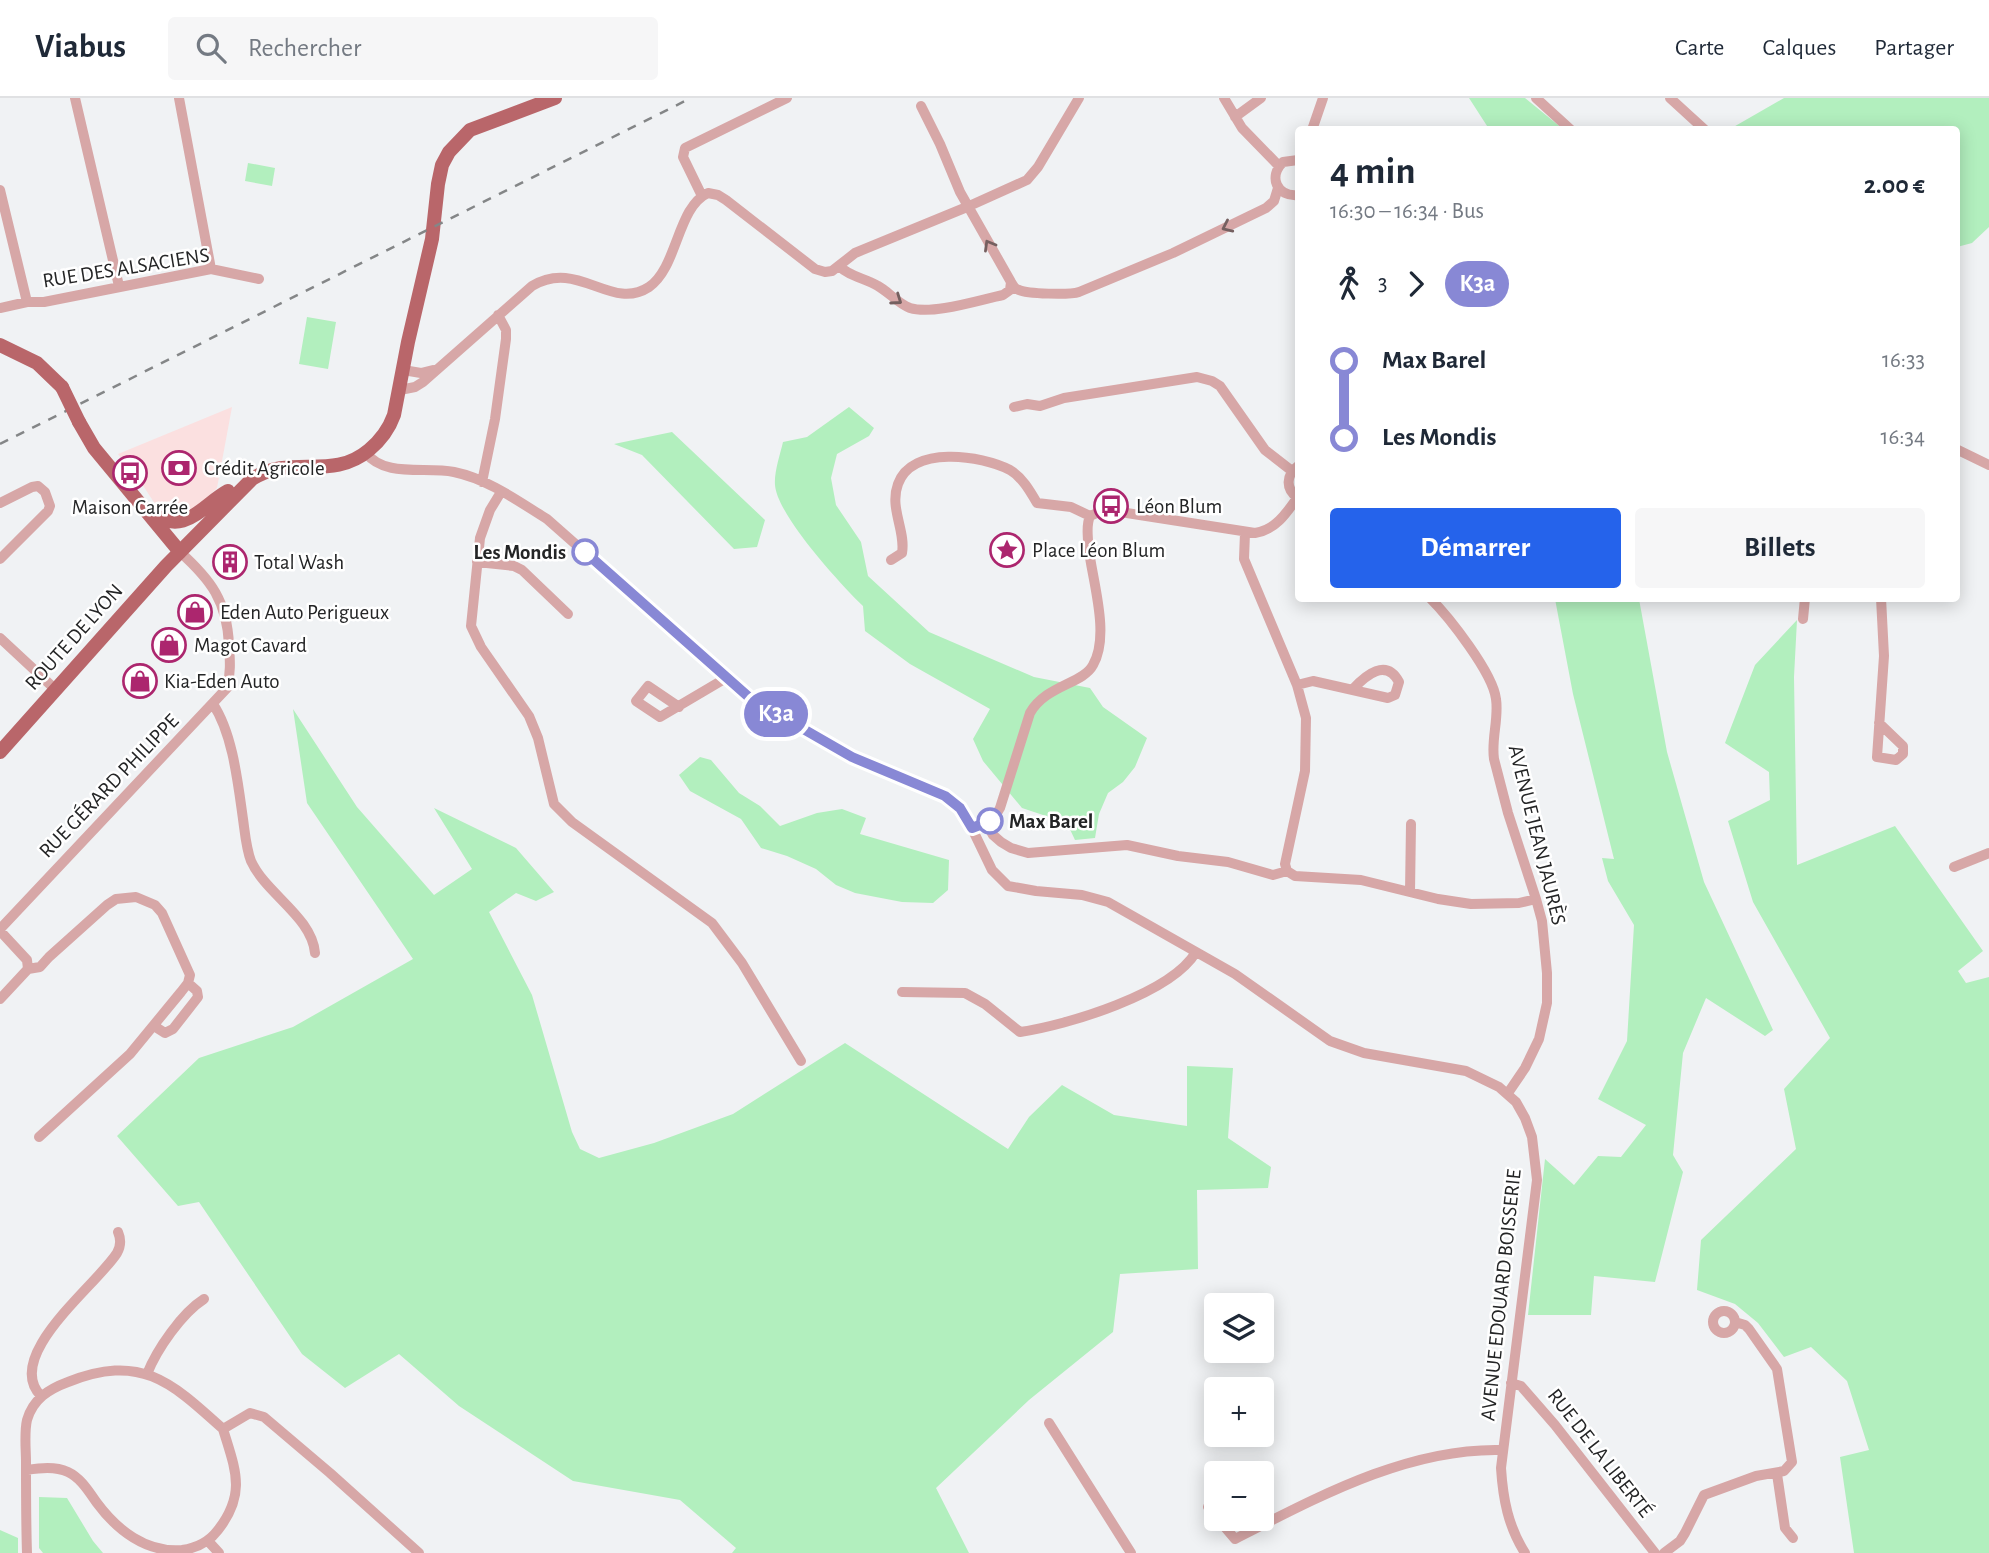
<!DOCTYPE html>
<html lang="fr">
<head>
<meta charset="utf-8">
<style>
	:root { --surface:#fff; --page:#f6f6f7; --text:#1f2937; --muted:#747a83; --line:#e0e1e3; --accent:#2563eb }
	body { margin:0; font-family:"Alegreya Sans",sans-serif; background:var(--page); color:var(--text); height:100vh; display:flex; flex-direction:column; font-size:26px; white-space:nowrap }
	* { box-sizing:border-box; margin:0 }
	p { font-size:23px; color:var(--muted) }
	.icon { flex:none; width:38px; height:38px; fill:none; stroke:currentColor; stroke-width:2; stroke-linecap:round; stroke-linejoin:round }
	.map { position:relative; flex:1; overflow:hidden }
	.sheet { position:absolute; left:1295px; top:28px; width:665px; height:476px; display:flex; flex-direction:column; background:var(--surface); border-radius:7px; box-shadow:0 4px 18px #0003 }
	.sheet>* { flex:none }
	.badge { padding:0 14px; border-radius:23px; font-size:24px; line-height:46px }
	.tools { position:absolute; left:1204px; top:1195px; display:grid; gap:14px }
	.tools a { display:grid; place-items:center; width:70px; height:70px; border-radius:7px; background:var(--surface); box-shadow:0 4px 18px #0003; font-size:35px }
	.map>.badge { position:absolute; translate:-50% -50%; box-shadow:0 0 0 4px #fff }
	.legs { display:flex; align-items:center; gap:10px; height:77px; padding:0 35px; font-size:23px }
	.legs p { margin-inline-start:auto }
	.overview { display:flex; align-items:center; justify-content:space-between; height:119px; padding:0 35px }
	h1 { font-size:38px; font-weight:700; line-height:52px }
	.cta { display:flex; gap:14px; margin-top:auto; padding:14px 35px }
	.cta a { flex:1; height:80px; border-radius:7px; background:var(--accent); color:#fff; font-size:28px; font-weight:700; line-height:80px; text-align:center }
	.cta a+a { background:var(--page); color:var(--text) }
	ul { padding:0 35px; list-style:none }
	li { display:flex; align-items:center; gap:24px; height:77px; font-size:26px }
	li i { display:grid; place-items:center; width:10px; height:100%; margin:0 9px; background:currentColor }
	li i::after { content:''; width:18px; height:18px; margin:-9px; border:5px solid; border-radius:50%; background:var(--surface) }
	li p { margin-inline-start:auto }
	li:first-child i { background:linear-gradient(#0000 50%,currentColor 0) }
	li:last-child i { background:linear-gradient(currentColor 50%,#0000 0) }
	header { display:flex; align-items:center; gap:42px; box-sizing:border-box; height:98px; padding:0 35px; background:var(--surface); border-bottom:2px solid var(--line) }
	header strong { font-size:33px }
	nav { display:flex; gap:38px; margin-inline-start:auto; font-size:24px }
	.search { width:490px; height:63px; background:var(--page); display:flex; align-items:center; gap:18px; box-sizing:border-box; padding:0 24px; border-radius:7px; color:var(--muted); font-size:26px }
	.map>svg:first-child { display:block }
	.commercial { fill:#fbe0e0 }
	.green { fill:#b2efbe }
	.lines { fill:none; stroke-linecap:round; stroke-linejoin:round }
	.minor { stroke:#d7a7a7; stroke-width:10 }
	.major { stroke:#b9666a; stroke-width:14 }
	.rail { stroke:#848687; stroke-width:2.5; stroke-dasharray:9 9; stroke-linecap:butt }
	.major-bridge { stroke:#b9666a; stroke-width:14 }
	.oneway { stroke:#756060 }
	.line-1-casing { stroke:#fff; stroke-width:16 }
	.line-1 { stroke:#8888d5; stroke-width:10 }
	.stop-1-dot { fill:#fff; stroke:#8888d5; stroke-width:3.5 }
	.labels { text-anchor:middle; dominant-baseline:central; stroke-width:5; stroke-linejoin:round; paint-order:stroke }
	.street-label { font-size:21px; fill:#242526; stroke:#fff }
	.poi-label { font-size:21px; fill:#242526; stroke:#fff; text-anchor:start }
	.stop-label { font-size:21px; font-weight:bold; fill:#242526; stroke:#fff; text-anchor:end }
</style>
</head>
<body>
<header>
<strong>Viabus</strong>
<div class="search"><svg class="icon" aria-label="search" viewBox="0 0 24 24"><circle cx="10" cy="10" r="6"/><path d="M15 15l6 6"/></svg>Rechercher</div>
<nav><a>Carte</a><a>Calques</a><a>Partager</a></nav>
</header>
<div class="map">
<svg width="1989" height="1455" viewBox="0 0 1989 1455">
	<rect width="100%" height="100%" fill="#f0f2f4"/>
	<!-- commercial -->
	<path class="commercial" d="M232,309L217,390L204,403L187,414L170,415L157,409L144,389L118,356Z"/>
	<!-- green -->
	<path class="green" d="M1469,0H1525L1563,31H1489Z
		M1784,0H1989V129L1972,145L1957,149L1956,32L1730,31Z
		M248,65L275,70L272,88L245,83Z
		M307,219L336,224L328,271L299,266Z
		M849,309L874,330L869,338L837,356L831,380L836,407L861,444L868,478L929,534L1034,579L1090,590L1103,609L1147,640L1135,669L1123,684L1108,695L1099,716L1095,740L1075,742L1067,725L1022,710L983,663L973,641L990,611L910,566L865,533L863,508C841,487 777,417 775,387C774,374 780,357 783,344L807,339Z
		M672,334L765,422L757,449L734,451L642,357L614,346Z
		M1555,501H1639L1667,654L1704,784L1773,932L1765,938L1706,900L1683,955L1673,1057L1683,1074L1655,1184L1594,1178L1591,1217H1528L1545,1061L1574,1087L1598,1058L1621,1059L1646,1027L1598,1001L1627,943L1634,827L1608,783L1602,760L1614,761L1573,596Z
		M1797,522L1794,579L1797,767L1895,728L1983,853L1958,873L1966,885L1989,879V1455H1854L1840,1359L1869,1352L1847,1283L1811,1249L1784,1259L1758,1225L1735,1206L1697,1192L1701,1142L1796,1051L1784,991L1830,940L1753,804L1728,723L1770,702L1769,674L1725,645L1755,567Z
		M293,611L357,709L434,797L472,771L434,710L516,750L554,794L536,803L516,795L489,814L532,897L572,1034L580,1051L599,1060L654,1045L733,1016L845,945L1008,1051L1029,1019L1062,987L1114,1017L1187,1028V968L1233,970L1228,1040L1271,1069L1268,1090L1197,1092L1198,1171L1120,1176L1113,1234L1029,1302L936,1390L969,1455H732L736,1450L680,1402L573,1383L459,1308L399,1256L345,1290L302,1256L199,1104L178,1108L117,1038L199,960L293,929L413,861L307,705Z
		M700,659L711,662L739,695L760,708L780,728L817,715L842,711L866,720L860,736L949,762L948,792L933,805L902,804L855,795L836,787L816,771L787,758L761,750L741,721L690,693L679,677Z
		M39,1399L67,1400L93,1443L103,1455H43L39,1450Z
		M0,1432L18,1440V1455H0Z"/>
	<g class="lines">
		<!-- minor -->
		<path class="minor" d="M75,0L119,188
			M179,0L211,171
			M1224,0L1242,30L1279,68
			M1536,0L1571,32
			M1670,0L1705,32
			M921,8L940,46L960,94L1011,184C1014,189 1014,190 1019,192C1027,196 1070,197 1079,194L1173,155L1266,110L1274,103L1278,90
			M1235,19L1261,0
			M1312,32L1323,0
			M1298,62L1283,64C1268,79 1277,99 1298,97
			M0,92L27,204
			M702,98L683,59L685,50L787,0
			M839,168C850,179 865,180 878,188C889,194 897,205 910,210C933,217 979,202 1003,197L1010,192L1011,184
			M0,210L27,204H44L211,171L259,181
			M403,272L421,275L433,272
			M400,292L415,289L423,284L532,188C578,160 611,214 649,189C678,169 677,109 708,95L718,97L726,102L815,171L825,174L832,173L855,155L967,109L1027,82L1038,69L1079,0
			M1014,309L1027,306L1040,308L1064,300L1197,279L1212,283L1220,288L1265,352L1292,373
			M1956,351L1989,367
			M366,355C385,380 426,368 454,374C488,381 518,403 547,421L751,601L852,659L932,692L953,704L967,720L992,772L1008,788L1036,793L1082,797L1108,804L1235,876L1330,943L1364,955L1466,973L1499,989L1516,1004L1525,1020L1532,1039L1537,1082L1501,1370C1503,1401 1508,1428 1525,1455
			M1298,368C1286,377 1285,391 1298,400
			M482,384L495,321L506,241V232L498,217
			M501,394L490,412L480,440L471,528L481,549L529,618L538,640L554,706L572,724L712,825L742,865L801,963
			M0,405L32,389L38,388L45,394L50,408L48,413L0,461
			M1245,435L1244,461L1297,587L1306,620L1305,673L1285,766L1287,773
			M891,462L902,455C906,433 889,410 898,386C912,347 981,357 1010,372C1022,379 1030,393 1037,405L1071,409L1090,418
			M477,464L514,468L522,472L568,516
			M1430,500C1449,519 1493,575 1496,601C1499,621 1491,641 1494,661L1508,715L1536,801L1542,823L1547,875V905L1539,941L1525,970L1508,995
			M1803,521L1805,500
			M0,540L56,592
			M1297,587L1313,583L1388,600L1395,597L1399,584C1386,560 1366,577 1353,591
			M213,606C233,636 238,686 243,721C245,735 246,750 251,763C266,796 312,819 315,855
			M679,609L648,588L636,603L660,619L721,583L726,579
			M1879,625L1903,648V656L1896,662L1877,659L1884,558L1881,500
			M987,726L993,737L1001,744L1011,750L1028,755L1127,747L1178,758L1228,764L1273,777L1287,773
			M972,730C986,726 993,723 1000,710L1030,615C1046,587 1083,586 1093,567C1111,536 1091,479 1088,445C1088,435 1086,427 1090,418L1102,413H1114L1255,435C1275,432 1286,416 1297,400
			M1954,769L1989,755
			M1287,773L1295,778L1361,782L1438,801L1471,806L1519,805L1536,801
			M1410,794L1411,726
			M0,831L227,590C231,575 230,562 229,547C227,503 211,482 180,454
			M0,833L27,862L28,871
			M28,871L40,869L49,859L107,807L116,801L136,799L155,807L162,815L190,877L188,885L181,894L130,956L39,1039
			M902,894L965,895L985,906L1020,934C1067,927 1171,896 1196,854
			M0,901L28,871
			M154,928L165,935L173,931L198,899L197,893L188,885
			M1713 1224a11 11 0 1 1 22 0a11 11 0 1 1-22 0Z
			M147,1276C157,1251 182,1215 204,1201
			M1511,1285L1521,1288L1555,1327L1655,1455
			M41,1298C2,1258 97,1187 117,1155C121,1148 121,1141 118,1134
			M1049,1325L1131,1455
			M26,1372C40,1370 55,1368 68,1374C81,1380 89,1394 97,1405C117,1432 146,1455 182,1452C197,1450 209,1444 218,1432C247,1395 235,1371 223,1331
			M1777,1376L1785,1430L1793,1440
			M1208,1409L1216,1419
			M1218,1421L1235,1441C1316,1400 1408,1349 1503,1352
			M208,1443L219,1455
			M27,1455C26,1425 26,1395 26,1364C26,1351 24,1335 27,1322C33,1301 49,1291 68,1284C141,1255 171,1284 223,1331L250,1315L264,1319L330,1375L419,1455
			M1664,1455L1680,1443L1685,1435L1704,1397L1756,1378L1784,1373L1792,1364L1777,1271L1749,1231L1745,1227L1735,1224"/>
		<!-- major -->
		<path class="major" d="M0,247L37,265L62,289
			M79,324L94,350L180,454
			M152,415C185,439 202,407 228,393
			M0,654L166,468L252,381C292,355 331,384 369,352C381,342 389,331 394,317L408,244L432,141L438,86L442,67L449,54L470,32L555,0"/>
		<!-- rail -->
		<path class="rail" d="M0,346L691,0"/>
		<!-- major-bridge -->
		<path class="major-bridge" d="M62,289L79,324"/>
	</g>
	<!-- one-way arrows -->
	<defs><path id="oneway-chevron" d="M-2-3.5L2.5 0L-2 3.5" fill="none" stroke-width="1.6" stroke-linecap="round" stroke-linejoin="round" transform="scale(1.75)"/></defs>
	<g class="oneway">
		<use href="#oneway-chevron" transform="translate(1227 129) rotate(155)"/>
		<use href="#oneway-chevron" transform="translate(989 147) rotate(-120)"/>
		<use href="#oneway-chevron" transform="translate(897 202) rotate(35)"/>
	</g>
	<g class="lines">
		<!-- line-1 casing -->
		<g class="line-1-casing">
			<path id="line-1" d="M585,454L751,601L852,659L945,698L960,710L972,730L990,723"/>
		</g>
		<!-- line-1 -->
		<use href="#line-1" class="line-1"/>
	</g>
	<!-- icons -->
	<defs>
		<g id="bank-ring" transform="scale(1.75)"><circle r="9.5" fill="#fff" stroke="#ac266e" stroke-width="1.5"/><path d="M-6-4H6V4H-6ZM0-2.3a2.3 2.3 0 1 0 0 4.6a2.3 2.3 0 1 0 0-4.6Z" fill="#ac266e"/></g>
		<g id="bus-ring" transform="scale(1.75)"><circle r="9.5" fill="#fff" stroke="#ac266e" stroke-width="1.5"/><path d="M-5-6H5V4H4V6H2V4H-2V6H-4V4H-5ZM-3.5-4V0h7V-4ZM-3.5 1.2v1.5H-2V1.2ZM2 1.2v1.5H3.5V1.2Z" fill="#ac266e"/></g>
		<g id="sight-ring" transform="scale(1.75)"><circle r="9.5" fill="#fff" stroke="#ac266e" stroke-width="1.5"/><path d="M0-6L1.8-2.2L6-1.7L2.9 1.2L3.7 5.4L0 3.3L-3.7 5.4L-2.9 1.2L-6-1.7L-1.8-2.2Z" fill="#ac266e"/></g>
		<g id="building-ring" transform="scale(1.75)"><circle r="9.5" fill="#fff" stroke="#ac266e" stroke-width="1.5"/><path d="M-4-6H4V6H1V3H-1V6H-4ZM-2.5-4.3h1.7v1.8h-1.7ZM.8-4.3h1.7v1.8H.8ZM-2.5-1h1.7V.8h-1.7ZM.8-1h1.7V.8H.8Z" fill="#ac266e"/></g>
		<g id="shop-ring" transform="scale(1.75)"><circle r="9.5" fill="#fff" stroke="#ac266e" stroke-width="1.5"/><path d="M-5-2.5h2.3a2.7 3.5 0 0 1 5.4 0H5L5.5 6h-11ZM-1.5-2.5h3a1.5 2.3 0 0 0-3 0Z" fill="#ac266e"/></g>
	</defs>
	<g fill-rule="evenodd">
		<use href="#bank-ring" x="179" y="370"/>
		<use href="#bus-ring" x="130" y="375"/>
		<use href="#bus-ring" x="1111" y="408"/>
		<use href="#sight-ring" x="1007" y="452"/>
		<use href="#building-ring" x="230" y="464"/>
		<use href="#shop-ring" x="195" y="514"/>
		<use href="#shop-ring" x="169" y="547"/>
		<use href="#shop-ring" x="140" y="583"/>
	</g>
	<!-- markers -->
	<g class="stop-1-dot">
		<circle cx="585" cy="454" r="12"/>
		<circle cx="990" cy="723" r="12"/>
	</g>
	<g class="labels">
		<!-- street labels -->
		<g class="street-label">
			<text transform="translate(126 170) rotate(-9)">RUE DES ALSACIENS</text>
			<text transform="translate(74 539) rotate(-48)">ROUTE DE LYON</text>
			<text transform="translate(109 688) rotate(-46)">RUE GÉRARD PHILIPPE</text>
			<text transform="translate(1537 737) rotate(76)">AVENUE JEAN JAURÈS</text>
			<text transform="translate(1501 1197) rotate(-84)">AVENUE EDOUARD BOISSERIE</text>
			<text transform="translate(1600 1355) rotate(52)">RUE DE LA LIBERTÉ</text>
		</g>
		<!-- poi labels -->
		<g class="poi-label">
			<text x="204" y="370">Crédit Agricole</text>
			<text x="1136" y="408">Léon Blum</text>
			<text x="130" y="409" text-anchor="middle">Maison Carrée</text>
			<text x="1032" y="452">Place Léon Blum</text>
			<text x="254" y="464">Total Wash</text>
			<text x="220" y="514">Eden Auto Perigueux</text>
			<text x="194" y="547">Magot Cavard</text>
			<text x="164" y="583">Kia-Eden Auto</text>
		</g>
		<!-- stop labels -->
		<g class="stop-label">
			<text x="566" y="454">Les Mondis</text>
			<text x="1009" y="723" text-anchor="start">Max Barel</text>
		</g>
	</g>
</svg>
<div class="tools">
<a><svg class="icon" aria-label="layers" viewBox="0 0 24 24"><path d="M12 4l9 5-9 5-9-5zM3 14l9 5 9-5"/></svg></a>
<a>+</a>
<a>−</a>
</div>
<b class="badge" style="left:776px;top:616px;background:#8888d5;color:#fff">K3a</b>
<section class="sheet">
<div class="overview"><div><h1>4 min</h1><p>16:30 – 16:34 · Bus</p></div><b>2.00 €</b></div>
<div class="legs"><svg class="icon" aria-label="walk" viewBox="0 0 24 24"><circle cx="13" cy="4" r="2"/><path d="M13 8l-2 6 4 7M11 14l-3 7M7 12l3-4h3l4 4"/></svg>3<svg class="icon" aria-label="forward" viewBox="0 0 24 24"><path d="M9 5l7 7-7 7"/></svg><b class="badge" style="background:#8888d5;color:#fff">K3a</b></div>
<ul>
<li><i style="color:#8888d5"></i><b>Max Barel</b><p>16:33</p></li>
<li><i style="color:#8888d5"></i><b>Les Mondis</b><p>16:34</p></li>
</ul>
<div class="cta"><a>Démarrer</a><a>Billets</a></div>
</section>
</div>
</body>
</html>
